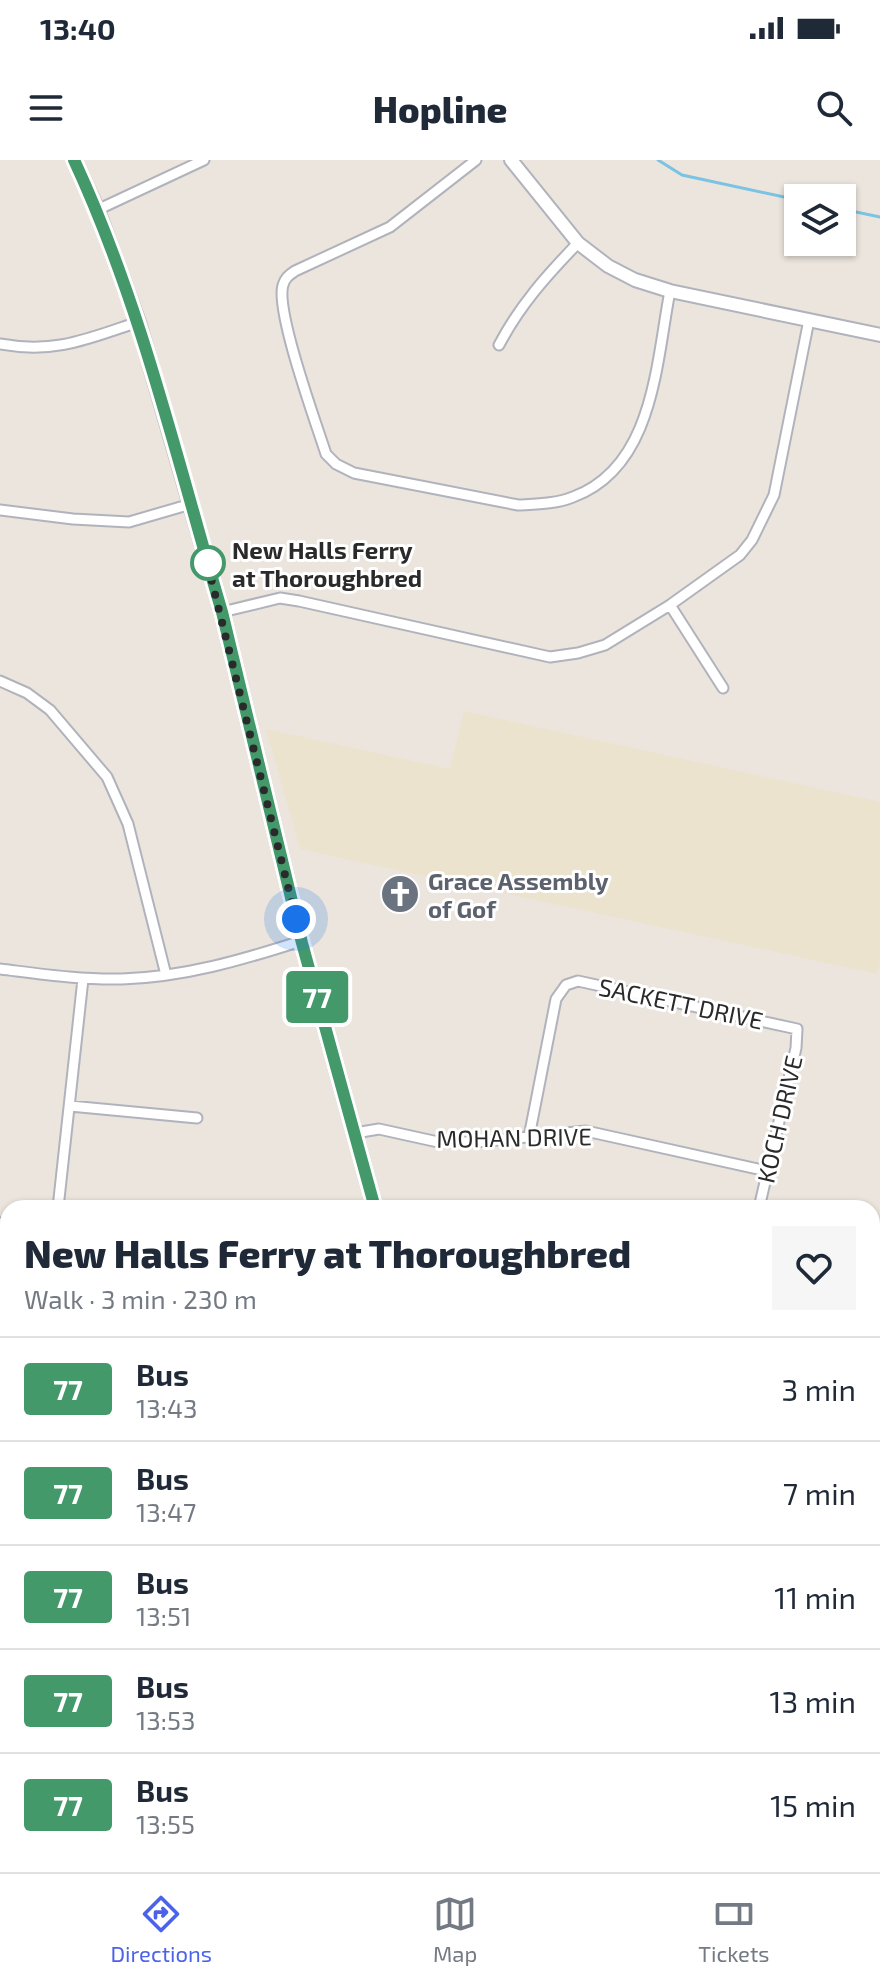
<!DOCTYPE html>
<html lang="en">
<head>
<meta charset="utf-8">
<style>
	:root { --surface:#fff; --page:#f6f6f7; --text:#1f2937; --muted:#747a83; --line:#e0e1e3; --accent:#4c63e9 }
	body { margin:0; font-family:"Exo 2",sans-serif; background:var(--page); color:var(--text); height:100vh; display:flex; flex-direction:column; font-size:30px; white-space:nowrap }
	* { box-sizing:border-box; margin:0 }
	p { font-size:26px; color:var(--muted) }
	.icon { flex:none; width:44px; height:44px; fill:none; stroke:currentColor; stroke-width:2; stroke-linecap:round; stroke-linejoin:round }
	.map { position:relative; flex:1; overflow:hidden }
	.side { position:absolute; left:0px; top:1040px; width:880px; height:672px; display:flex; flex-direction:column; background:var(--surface); border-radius:24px 24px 0 0; box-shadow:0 2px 6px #0004 }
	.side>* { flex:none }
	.badge { padding:0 16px; border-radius:6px; font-size:28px; line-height:52px }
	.tools { position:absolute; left:784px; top:24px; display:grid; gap:16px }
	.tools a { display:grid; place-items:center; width:72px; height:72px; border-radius:0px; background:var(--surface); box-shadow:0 2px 6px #0004; font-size:40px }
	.you { position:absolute; width:40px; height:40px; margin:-20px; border:6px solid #fff; border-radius:50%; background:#1a73e8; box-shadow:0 0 0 12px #1a73e833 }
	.map>.badge { position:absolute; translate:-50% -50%; box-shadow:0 0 0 4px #fff }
	.round { display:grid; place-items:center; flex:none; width:84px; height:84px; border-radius:0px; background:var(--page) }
	.summary { display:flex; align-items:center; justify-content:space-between; height:136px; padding:0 24px }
	h1 { font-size:38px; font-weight:800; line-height:60px }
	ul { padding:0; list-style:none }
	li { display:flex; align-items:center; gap:24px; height:104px; padding:0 24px; border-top:2px solid var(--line) }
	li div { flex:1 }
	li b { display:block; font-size:30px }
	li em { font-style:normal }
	li .badge { min-width:88px; font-weight:700; text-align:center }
	.status { display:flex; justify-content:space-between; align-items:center; height:56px; padding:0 40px; background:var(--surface); direction:ltr }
	.status svg { height:22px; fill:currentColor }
	header { display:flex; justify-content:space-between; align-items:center; height:104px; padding:0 24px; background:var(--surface); font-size:36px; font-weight:800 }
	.tab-bar { display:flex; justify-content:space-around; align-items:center; height:112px; border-top:2px solid var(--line); background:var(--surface); font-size:22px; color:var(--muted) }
	.tab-bar a { display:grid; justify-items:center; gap:4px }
	.tab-bar .active { color:var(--accent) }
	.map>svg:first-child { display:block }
	.education { fill:#ebe3ce }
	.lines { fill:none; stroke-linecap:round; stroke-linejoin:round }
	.stream { stroke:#7ac3e3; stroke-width:3 }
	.street-casing { stroke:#b1b3bc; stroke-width:13 }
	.secondary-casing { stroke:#b1b3bc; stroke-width:16 }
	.primary-casing { stroke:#c3c3c3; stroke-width:18 }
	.street { stroke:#fff; stroke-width:9 }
	.secondary { stroke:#fff; stroke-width:12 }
	.primary { stroke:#e3cc6a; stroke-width:14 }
	.line-casing { stroke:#fff; stroke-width:18 }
	.line { stroke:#44996b; stroke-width:12 }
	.walk { stroke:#2a2a2a; stroke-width:8; stroke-dasharray:0 14.4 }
	.stop-dot { fill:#fff; stroke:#44996b; stroke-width:4 }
	.labels { text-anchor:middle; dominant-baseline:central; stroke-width:6; stroke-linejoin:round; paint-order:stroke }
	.stop-label { font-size:24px; font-weight:bold; fill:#2a2a2a; stroke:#fff; text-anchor:start }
	.worship-label { font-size:24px; font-weight:bold; fill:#5b616d; stroke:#fff; text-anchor:start }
	.street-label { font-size:24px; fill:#2a2a2a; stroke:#fff }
</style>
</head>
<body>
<div class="status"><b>13:40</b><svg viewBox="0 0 49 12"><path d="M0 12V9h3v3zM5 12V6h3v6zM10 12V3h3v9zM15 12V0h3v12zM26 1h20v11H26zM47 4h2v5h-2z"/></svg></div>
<header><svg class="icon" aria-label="menu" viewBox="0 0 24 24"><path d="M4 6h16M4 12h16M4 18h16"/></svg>Hopline<svg class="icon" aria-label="search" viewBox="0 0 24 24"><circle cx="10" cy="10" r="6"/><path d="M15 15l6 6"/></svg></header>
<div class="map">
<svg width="880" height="1712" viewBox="0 0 880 1712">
	<rect width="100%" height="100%" fill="#ebe5dd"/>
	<!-- education -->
	<path class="education" d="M464,551L880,642V800L877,814L300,689L266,569L450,609Z"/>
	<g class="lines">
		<!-- stream -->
		<path class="stream" d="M658,0L682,15L798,40
			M842,49L880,57"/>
		<!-- street casing -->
		<g class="street-casing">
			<path id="street" d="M476,0L390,67L295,111C289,115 285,118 283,125C275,150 316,263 326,294L336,304L354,313L518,345C536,344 556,344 573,337C654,307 656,203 670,131
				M97,50L204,0
				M0,184C55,194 87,179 138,162
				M499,185C520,145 547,115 578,83
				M0,350L73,359L129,362L191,344
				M670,445L723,528
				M222,452L280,438L299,441L550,497L578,493L605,485L670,445L740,395L752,380L774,335L809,160
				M0,521L27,533L50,550L107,617L128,664L166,815
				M0,809C41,814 81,820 122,819C184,817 242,800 301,781
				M70,946L197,958
				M355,973L379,969L438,982H477L586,971L767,1011
				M529,977L556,839L566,825L578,821L797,869L796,888L759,1048
				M58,1048L83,819
				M0,1063L8,1064
				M872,1199L880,1161
				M872,1246L880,1248
				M0,1324L8,1288
				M872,1484L880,1487
				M872,1535L880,1495
				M0,1539H8
				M872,1639L880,1641
				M68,1704L70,1712
				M50,1712L59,1704
				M229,1712L231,1704
				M693,1712L694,1704"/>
		</g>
		<!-- secondary casing -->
		<g class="secondary-casing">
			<path id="secondary" d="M511,0L578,83L608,106L635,120L670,131L880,175"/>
		</g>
		<!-- primary casing -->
		<g class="primary-casing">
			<path id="primary" d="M74,0L97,50L138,162L222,452L302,783L375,1048
				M548,1704L550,1712"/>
		</g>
		<!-- street -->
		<use href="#street" class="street"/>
		<!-- secondary -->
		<use href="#secondary" class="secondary"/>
		<!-- primary -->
		<use href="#primary" class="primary"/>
	</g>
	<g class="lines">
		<!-- line casing -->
		<g class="line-casing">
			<path id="line" d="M74,0C141,144 177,300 222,452L302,783L375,1048"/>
		</g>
		<!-- line -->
		<use href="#line" class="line"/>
		<!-- walk -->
		<path class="walk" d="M208,403L206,398L296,759"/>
	</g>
	<!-- icons -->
	<defs>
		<g id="church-disc" transform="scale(2)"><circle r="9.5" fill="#6b7280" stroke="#fff"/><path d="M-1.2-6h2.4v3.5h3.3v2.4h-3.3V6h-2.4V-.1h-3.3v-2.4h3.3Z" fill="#fff"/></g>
	</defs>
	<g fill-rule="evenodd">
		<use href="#church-disc" x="400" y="734"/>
	</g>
	<!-- markers -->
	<circle class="stop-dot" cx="208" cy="403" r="16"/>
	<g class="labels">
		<!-- stop labels -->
		<g class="stop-label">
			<text x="232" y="389">New Halls Ferry<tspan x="232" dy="28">at Thoroughbred</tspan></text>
		</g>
		<!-- worship labels -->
		<g class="worship-label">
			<text x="428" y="720">Grace Assembly<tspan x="428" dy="28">of Gof</tspan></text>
		</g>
		<!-- street labels -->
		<g class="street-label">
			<text transform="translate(681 843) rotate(12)">SACKETT DRIVE</text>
			<text transform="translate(779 959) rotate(-77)">KOCH DRIVE</text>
			<text transform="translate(514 977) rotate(-1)">MOHAN DRIVE</text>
		</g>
	</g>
</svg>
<div class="tools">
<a><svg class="icon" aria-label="layers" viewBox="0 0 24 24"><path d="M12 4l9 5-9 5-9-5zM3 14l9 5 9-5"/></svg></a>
</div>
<div class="you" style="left:296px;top:759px"></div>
<b class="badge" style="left:317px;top:837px;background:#44996b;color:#fff">77</b>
<section class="side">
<div class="summary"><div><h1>New Halls Ferry at Thoroughbred</h1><p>Walk · 3 min · 230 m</p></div><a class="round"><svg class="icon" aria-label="heart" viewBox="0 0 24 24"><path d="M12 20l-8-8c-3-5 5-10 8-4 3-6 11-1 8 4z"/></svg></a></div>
<ul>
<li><span class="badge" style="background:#44996b;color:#fff">77</span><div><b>Bus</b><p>13:43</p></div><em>3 min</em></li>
<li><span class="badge" style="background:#44996b;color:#fff">77</span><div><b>Bus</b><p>13:47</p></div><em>7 min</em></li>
<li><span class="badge" style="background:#44996b;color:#fff">77</span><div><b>Bus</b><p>13:51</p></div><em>11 min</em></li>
<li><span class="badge" style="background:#44996b;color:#fff">77</span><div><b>Bus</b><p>13:53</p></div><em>13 min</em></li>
<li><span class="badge" style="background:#44996b;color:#fff">77</span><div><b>Bus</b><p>13:55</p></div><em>15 min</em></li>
</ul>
</section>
</div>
<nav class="tab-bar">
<a class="active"><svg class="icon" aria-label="directions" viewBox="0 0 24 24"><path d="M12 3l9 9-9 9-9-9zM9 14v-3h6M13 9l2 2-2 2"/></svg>Directions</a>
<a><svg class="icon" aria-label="map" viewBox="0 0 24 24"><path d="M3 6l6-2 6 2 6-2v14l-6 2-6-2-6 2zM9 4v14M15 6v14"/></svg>Map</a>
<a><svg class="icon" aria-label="tickets" viewBox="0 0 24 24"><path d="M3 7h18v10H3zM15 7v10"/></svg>Tickets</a>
</nav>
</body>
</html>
